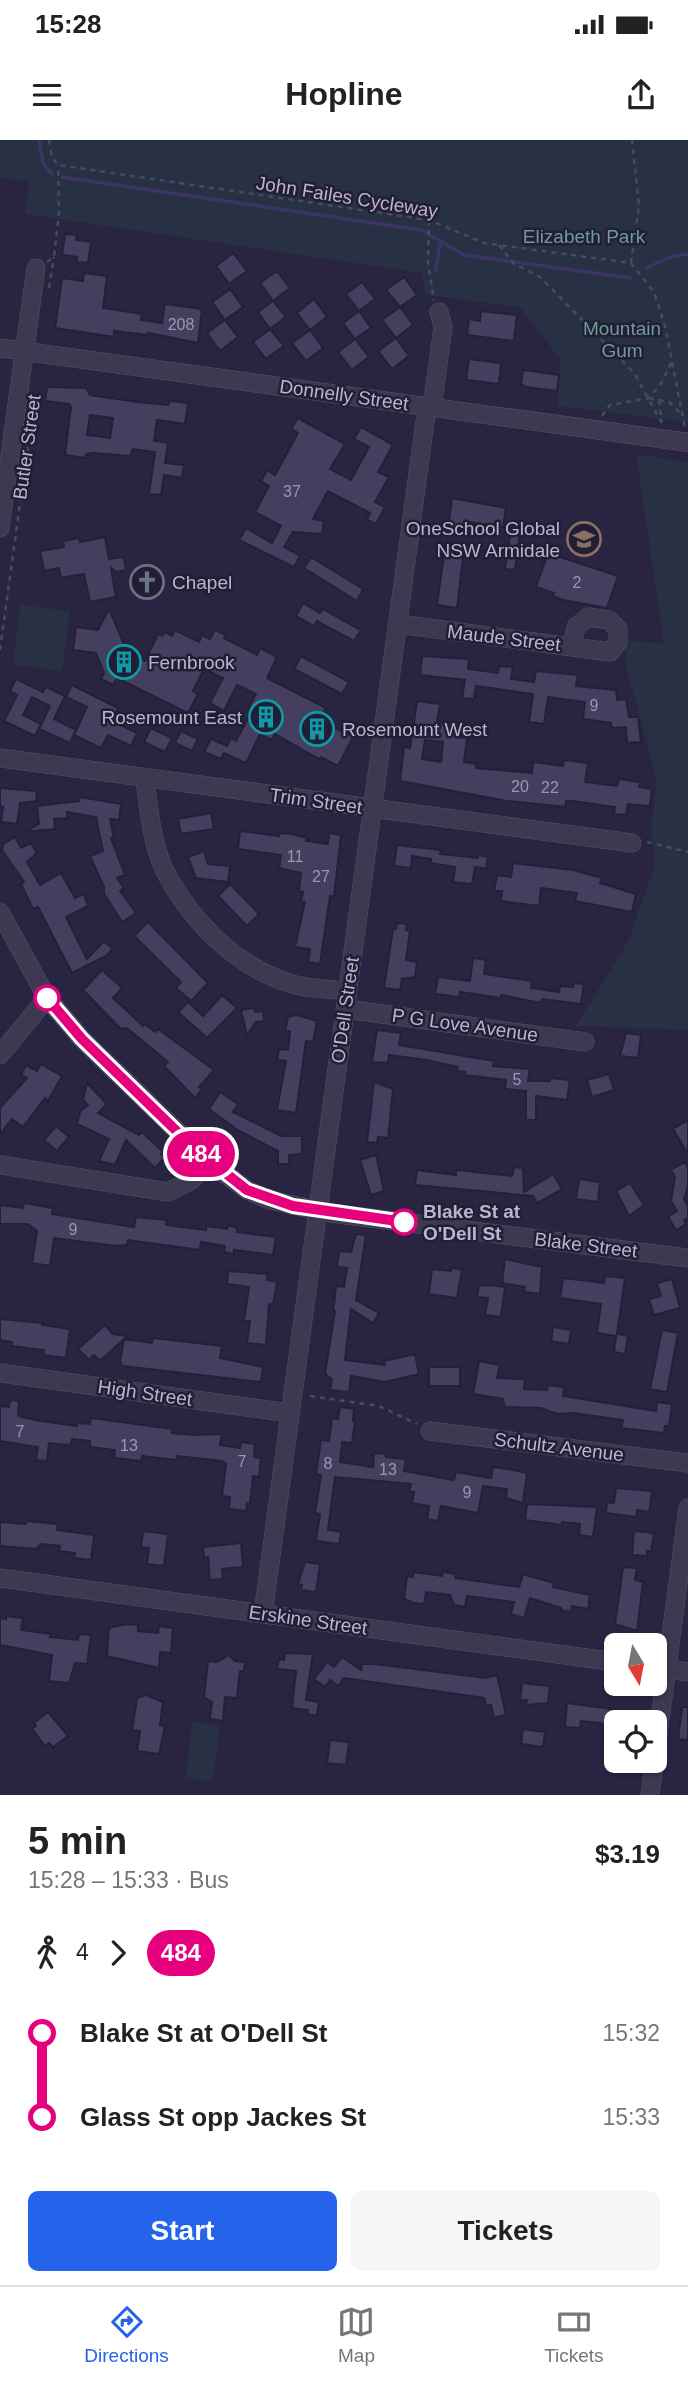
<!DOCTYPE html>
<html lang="en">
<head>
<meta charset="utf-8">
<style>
	:root { --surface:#fff; --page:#f6f6f6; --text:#222; --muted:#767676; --line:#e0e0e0; --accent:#2563eb }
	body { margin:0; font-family:Helvetica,sans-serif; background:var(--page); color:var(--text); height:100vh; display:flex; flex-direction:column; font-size:26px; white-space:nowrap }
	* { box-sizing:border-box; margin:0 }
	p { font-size:23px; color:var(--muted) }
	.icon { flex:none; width:38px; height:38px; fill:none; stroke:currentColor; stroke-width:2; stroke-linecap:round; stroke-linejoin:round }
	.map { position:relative; height:1655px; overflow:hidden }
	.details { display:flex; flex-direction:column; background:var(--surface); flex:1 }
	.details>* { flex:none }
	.badge { padding:0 14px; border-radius:23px; font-size:24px; line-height:46px }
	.needle { width:46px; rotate:170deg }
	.buttons { position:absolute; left:604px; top:1493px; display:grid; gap:14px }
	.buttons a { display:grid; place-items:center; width:63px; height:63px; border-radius:10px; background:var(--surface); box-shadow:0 2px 5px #0004; font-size:35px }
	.map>.badge { position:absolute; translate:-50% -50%; box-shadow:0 0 0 4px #fff }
	.legs { display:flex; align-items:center; gap:10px; height:77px; padding:0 28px; font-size:23px }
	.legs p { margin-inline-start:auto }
	.head { display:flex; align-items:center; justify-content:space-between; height:119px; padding:0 28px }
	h1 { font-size:38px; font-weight:600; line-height:52px }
	.cta { display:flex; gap:14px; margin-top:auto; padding:14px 28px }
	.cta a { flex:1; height:80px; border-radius:10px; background:var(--accent); color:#fff; font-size:28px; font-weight:600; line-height:80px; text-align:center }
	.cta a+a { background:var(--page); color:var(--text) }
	ul { padding:0 28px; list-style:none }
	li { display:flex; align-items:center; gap:24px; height:84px; font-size:26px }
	li i { display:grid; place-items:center; width:10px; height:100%; margin:0 9px; background:currentColor }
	li i::after { content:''; width:18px; height:18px; margin:-9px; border:5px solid; border-radius:50%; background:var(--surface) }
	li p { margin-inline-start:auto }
	li:first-child i { background:linear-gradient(#0000 50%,currentColor 0) }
	li:last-child i { background:linear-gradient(currentColor 50%,#0000 0) }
	.status { display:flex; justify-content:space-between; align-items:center; height:49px; padding:0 35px; background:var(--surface); direction:ltr }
	.status svg { height:19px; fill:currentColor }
	header { display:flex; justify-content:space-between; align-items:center; height:91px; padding:0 28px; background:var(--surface); font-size:32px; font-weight:600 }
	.menu { display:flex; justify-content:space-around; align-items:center; height:98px; border-top:2px solid var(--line); background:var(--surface); font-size:19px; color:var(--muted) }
	.menu a { display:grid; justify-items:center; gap:4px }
	.menu .active { color:var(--accent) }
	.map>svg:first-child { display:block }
	.green { fill:#283144 }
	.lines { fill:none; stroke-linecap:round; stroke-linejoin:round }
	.stream { stroke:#3c3464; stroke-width:3.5 }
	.building { fill:#443e5f; stroke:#242038; stroke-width:2; fill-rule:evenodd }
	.minor-casing { stroke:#555168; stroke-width:19 }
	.path { stroke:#454c5f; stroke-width:2.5; stroke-dasharray:5 5; stroke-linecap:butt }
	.minor { stroke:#3d3951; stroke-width:18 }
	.minor-bridge-casing { stroke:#555168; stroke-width:19; stroke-linecap:butt }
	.minor-bridge { stroke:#3d3951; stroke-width:18 }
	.line-1-casing { stroke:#fff; stroke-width:16 }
	.line-1 { stroke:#e6007e; stroke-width:10 }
	.stop-1-dot { fill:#fff; stroke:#e6007e; stroke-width:3.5 }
	.labels { text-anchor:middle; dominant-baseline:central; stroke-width:5; stroke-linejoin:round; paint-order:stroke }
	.number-label { font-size:16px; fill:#9c97b0 }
	.street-label { font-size:19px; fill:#bab5cb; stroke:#221e36 }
	.park-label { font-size:19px; fill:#6c9d94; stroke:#221e36 }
	.poi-label { font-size:19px; fill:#bab5cb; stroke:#221e36; text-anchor:start }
	.stop-label { font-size:19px; font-weight:bold; fill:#bab5cb; stroke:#221e36; text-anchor:start }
</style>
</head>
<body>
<div class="status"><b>15:28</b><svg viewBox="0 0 49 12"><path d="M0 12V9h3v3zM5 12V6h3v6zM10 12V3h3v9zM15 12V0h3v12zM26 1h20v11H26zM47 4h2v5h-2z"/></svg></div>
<header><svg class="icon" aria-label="menu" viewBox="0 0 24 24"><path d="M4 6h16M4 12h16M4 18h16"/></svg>Hopline<svg class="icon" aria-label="share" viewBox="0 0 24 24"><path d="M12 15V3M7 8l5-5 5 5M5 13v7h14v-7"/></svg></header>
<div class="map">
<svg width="688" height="1655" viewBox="0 0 688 1655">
	<rect width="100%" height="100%" fill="#292441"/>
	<!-- green -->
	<path class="green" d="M0,0H688V282L557,266L560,219L520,167L425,155L422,133L25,74L29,42L0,38Z
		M636,314L688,322V890L576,886L629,800L655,725L651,687L657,641L627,530L625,500L664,504Z
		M20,465L70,471L62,531L13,525Z
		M192,1582L220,1586L213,1641L186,1638Z"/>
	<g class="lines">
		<!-- stream -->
		<path class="stream" d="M39,0L43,23L52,34
			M62,37L421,90L464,115L630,138
			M647,128L670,117L688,114
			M436,130L440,102"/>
	</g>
	<!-- building -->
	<path class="building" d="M65,94L77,95L76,100L91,102L88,123L77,122V117L62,115Z
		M233,113L247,131L229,144L216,126Z
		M277,131L290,148L273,161L260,143Z
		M84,133L107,136L103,168L142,174L141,180L162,183L165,164L202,169L198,203L148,193L147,195L114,191V197L55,188L62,138L83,141Z
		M404,137L417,155L400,167L386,150Z
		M362,142L375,159L359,171L346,154Z
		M230,149L243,167L225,180L212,162Z
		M314,159L327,177L310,190L297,173Z
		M273,161L286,177L270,189L258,172Z
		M400,167L413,185L396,198L382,180Z
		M359,171L371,188L355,199L343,183Z
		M481,171L517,175L514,201L467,195L469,179L480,181Z
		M225,180L238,197L220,211L207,193Z
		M270,189L284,206L266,219L253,202Z
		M310,190L323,208L306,221L292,203Z
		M396,198L409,216L392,229L378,211Z
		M355,199L369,217L352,230L338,212Z
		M469,219L501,223L499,244L466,240Z
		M523,230L559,235L557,251L526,247L521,244Z
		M47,247L86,248L90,255L138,262L168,265L170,261L188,263L185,284L157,280L154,301L168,303L165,323L184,325L182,338L164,335L161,355L149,354L155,312L133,309L130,316L93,313L86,314V318L65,315L71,267L69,264L45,261ZM90,275L113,278L110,298L87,295Z
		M298,278L345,304L330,329L351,340L369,307L354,299L361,287L393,305L378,332L389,337L375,362L385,367L376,384L367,379L370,373L328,351L313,379L324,381L322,394L293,392L284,407L300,416L294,427L239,400L246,388L272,403L281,386L255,372L269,346L261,341L267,330L275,335L298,293L291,289Z
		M452,358L506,368L503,387L468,382L467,391L448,389Z
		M511,389L520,390L515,430L505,429Z
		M105,397L109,419L124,417L126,430L116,432L111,428L116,457L90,462L84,434L61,438L59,428L44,431L40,411L64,407L63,401L79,398L80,402Z
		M445,407L464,410L457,468L437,465Z
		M548,413L618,436L607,468L563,460L553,456L554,453L536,447Z
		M311,417L363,449L357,461L304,428Z
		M147,430L159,438L146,455L136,447V444Z
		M303,463L320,473L323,469L361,490L354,501L317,481L314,486L296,476Z
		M109,469L127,511L145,521L158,494L162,496L165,492L172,496L175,490L199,502L202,495L210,499L215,490L226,495L224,498L257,515L260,508L277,517L267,538L326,568L319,580L353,597L338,626L321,617L319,619L275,594L271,600L260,594L246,623L224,613L221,619L204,612L211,599L227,606L231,598L236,601L253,569L249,567L256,554L237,545L224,571L210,563L223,538L204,529L193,551L198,554L188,573L117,538L113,545L101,539L104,533L96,513L73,510L76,487L98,490Z
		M301,516L349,542L342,554L294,529Z
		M422,516L469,519L468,529L498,533L499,526L513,527L511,539L534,542L536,531L578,535L576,546L616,550L617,560L626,559L629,577H638L641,602L627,603L626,587L612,588L611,583L583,579L585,562L548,557L544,584L529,582L533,554L476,546L474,559L462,558L465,540L420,535Z
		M16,539L43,552L46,547L65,556L54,579L76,590L70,603L39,589L50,566L32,557L23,575L41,584L35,596L4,581L17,555L10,551Z
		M72,545L118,568L112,581L137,593L131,606L108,595L101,608L74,595L87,567L66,557Z
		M417,561L440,564L437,582L460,586L458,597L467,598L464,622L476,624V628L532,633L533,622L563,626L564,620L588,623L585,642L617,646L619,639L640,642L639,647L652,649L650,666L628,664L626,675L614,674L615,667L573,661H566L565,667L507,661L400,641L404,607L410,608ZM425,600L443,602L441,622L422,619Z
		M151,588L172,598L165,612L144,602Z
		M181,591L198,599L192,611L175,603Z
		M0,648L36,651L37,661L20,663L17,684L1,682L3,667L0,666Z
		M80,657L121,664L119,680L110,679L114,698H111L125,735L117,738L124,748L120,751L136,773L122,782L104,754V747L90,716L103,711L96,677L67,672V678L54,679L55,689L24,692L39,684L37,666L79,661Z
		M211,673L214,689L181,694L178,679Z
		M240,691L279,696V693L292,694L307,698L306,701L328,704L329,693L341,695L334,757L330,756L320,824L308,822L310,809L295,807L305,762H301L303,752L299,751L301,733L279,728L281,715L238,709Z
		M15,697L21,708L31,703L37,713L27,722L40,745L61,733L75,758L84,754L88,766L66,777L87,819L104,801L113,809L106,816L72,833L38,767L33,769L21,744L24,742L2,710L3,704Z
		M397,705L441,710L440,714L478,718V715L488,717L486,729L475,727L472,744L453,742L455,727L431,723V719L412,716L411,728L394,726Z
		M204,711L208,724L230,726L228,742L196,738L188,717Z
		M513,723L573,730L602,738L600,743L636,754L632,772L575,761L577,753L541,748L539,766L501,761L502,751H494L497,735L511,737Z
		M230,744L259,774L247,786L218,756Z
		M148,782L208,843L191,861L176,848L181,842L134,796Z
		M397,783L407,784L406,790L410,791L406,820L417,822L415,837L402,839L400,850L384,848L393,789H396Z
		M473,818L486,820L484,834L532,841L531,848L559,852L560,846L573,847L574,843L584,844L581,864L542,859L541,863L501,855V858L460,852L459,857L435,854L438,837L470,841Z
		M102,830L122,848L113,858L143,886L145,884L155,892L158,889L214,930L199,947L202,949L195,958L164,926L168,922L127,888L121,889L83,850Z
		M222,855L237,868L207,898L178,872L188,862L203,876Z
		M254,868L255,872L263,871L264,881L256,882L247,895L241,870Z
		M296,875L317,881L313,902L306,901L296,973L277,970L286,921L277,920L279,909L288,910L290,891H285L288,877Z
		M377,890L401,893L399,905L494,921L493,926L530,929L528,941H550V938L570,940L567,960L536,956V980H526V951L505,949L506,940L464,935L465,932L457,931L458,927L426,920L389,915L388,923L372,922Z
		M626,893L641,895L638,918L620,916Z
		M41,924L62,936L48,961L45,958L23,987L12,979L0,994V968L27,938L21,935L26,925L37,931Z
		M609,934L614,950L592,957L587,940Z
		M374,942L393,949L388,998L378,997L377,1003L367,1002Z
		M87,943L107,964L98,973L139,995L142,992L163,1012L161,1014L165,1017L155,1028L126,1000L115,1025L99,1021L109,999L77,984L80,972L88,965L83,960Z
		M220,952L238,964L233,972L281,996H302V1014L289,1015V1024H278V1011L239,991L209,969Z
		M688,980V1014L673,989Z
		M56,986L69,997L57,1011L44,1000Z
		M376,1015L384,1051L371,1055L360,1020Z
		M685,1022L688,1028V1047L684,1059L688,1066V1078L684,1080L686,1084L676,1090L668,1077L677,1071L671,1061L675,1037L671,1030Z
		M514,1027L523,1028L524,1052L553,1034L562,1049L537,1063L533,1056L415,1045L417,1030L456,1035V1030L512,1036Z
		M579,1039L600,1042L598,1062L576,1059Z
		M630,1043L644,1065L629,1076L616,1051Z
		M24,1063L53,1068L52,1074L134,1087L136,1077L167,1080L166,1085L206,1090V1086L227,1089L228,1085L237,1088V1092L276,1097L273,1115L234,1110V1114L224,1112L225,1106L201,1102L200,1110L128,1100L127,1105L116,1106L54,1098L50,1126L32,1123L37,1091L28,1084H0V1065L23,1068Z
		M356,1094L366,1095L356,1160L379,1173L373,1183L351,1169L345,1220L385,1225L384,1221L415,1214L419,1234L385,1242L351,1236L349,1252L330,1250L332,1239L325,1234L335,1171H333L335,1158L330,1155L335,1156L336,1146L344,1147L347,1128L337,1127L339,1111L351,1112Z
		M505,1119L542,1127L540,1154L524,1152L525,1147L502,1143Z
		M452,1128L462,1129L457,1158L429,1154L432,1129L451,1131Z
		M228,1131L268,1134L267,1140L277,1142L273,1165L269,1164L266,1205L247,1203L250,1181H244L249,1147L227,1144Z
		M605,1136L625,1138L617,1194L628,1196L625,1214L614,1212L616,1196L597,1193L601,1164L560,1158L563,1138L604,1143Z
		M672,1139L680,1168L654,1175L649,1159L661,1156L657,1143Z
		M490,1145L505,1147L501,1177L485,1175L488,1158L477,1157L479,1146Z
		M0,1179L42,1183V1185L70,1189L66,1218L43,1215L44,1210L11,1206L12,1202L0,1200Z
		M105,1185L113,1194L127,1196L124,1199L152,1203L153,1198L222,1206L220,1218L263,1227L261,1242L123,1226L120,1222L124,1199L100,1221L94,1215L89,1220L78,1209Z
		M553,1187L571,1190L569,1204L551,1201Z
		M662,1190L678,1193L667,1252L650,1249Z
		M479,1221L500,1225L497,1238L525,1239L524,1249L547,1250L548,1245L564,1247L563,1256L656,1271L657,1262L672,1264L669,1286H665L664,1293L621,1288L623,1280L574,1273L557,1274L541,1268L505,1267L503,1259L473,1254Z
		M429,1227H460V1246H429Z
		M10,1260L19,1261L18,1276L35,1280L77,1286V1283L90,1284L91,1278L173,1289L172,1293L193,1295L222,1294L220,1305L240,1308L241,1302L255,1304L254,1317L261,1318L259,1337L253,1336L250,1364L247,1363L246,1371L229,1369L230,1357L222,1356L226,1324L222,1321L177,1316V1320L142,1316L141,1321L114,1318L115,1310L90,1307V1301L72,1299L71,1304L66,1305L49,1303L47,1321L36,1320L38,1307L0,1301V1266L9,1267Z
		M340,1267L354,1269L353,1281H355L352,1303L342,1302L340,1322L373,1327L374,1313L386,1314V1317L406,1319L404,1331L454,1340L456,1332L491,1338L493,1327L513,1330L527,1333L523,1363L506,1358L507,1349L483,1346L478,1373L441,1366L438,1381L427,1379L429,1366L412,1363L414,1352L409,1351L411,1344L335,1337L328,1390L341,1392L339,1404L316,1401L320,1374L315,1373L321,1335L316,1334L321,1300L329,1301L332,1278L338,1279Z
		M616,1348L652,1351L650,1369L648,1372L637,1370L636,1377L606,1373L607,1362L614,1363Z
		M527,1364L597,1367L593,1397L579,1395L580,1384L562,1382V1385L525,1380Z
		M27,1381L58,1384L57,1390L94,1395L91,1420L74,1418L75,1413L59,1411L60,1406L41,1404L36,1409L0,1406V1382L26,1384Z
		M143,1391L168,1394L164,1426L147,1424L149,1408L141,1407Z
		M634,1391L654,1393L651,1412L647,1411V1416L632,1415Z
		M241,1403L243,1427L222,1429L223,1439L210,1440L208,1417L204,1418L203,1407Z
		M305,1422L320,1424L316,1452L301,1450L302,1445L298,1444Z
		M623,1427L637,1428L635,1440L643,1442L637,1491L615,1484Z
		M413,1432L442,1436L443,1432L456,1434L455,1438L519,1447L523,1434L554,1443L553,1447L590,1455L588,1469L572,1466L571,1472L561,1470V1468L530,1458L524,1478L511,1474L514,1462L467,1456L465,1467L454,1465L450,1455L426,1452L424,1464L414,1463L404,1459L407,1436L413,1437Z
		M6,1476L23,1478L21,1490L51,1494L50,1497L78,1500L79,1494L91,1495L87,1524L75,1523L69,1543L49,1541L52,1515L0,1505V1478L6,1479Z
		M126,1484L138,1485V1491L158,1493L159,1486L173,1488L171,1513L160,1512L159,1528L107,1516L109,1488Z
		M285,1513L313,1514L306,1560L319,1562L317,1576L307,1574L308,1570L292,1568L296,1531L277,1529L279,1519L284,1520Z
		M229,1515L235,1521L245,1522L244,1531H240L237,1558L225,1557L223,1581L210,1579L212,1562L204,1557L208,1521L217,1522Z
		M342,1517L361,1530L362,1524H375L486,1538L497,1535L506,1575L494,1578L491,1565L486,1566L484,1558L344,1538L338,1546L330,1540L325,1547L314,1539L327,1522L334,1527Z
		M522,1543L550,1546L548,1563L526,1565L527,1560H520Z
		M146,1555L163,1562L160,1585L165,1586L159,1614L137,1611L140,1591L132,1590L137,1558Z
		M567,1563L634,1572L633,1582H616L615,1597L604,1596L605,1585L600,1583L581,1581L580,1588L565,1587Z
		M682,1567H688V1600L678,1599Z
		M48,1572L68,1596L53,1607L49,1603L45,1606L32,1589L36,1586L34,1583Z
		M523,1589L545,1592L543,1607L521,1604Z
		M330,1600L349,1602L346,1625L327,1623Z"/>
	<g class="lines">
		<!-- minor casing -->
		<g class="minor-casing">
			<path id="minor" d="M0,208L685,302
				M432,268L443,187L439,172
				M0,388L36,128
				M398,484L610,512L618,502V489L609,480L588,477L576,487L572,507
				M0,618L632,703
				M145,639C149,669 151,701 164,729C189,779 235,826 289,843C307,849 329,849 348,851
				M0,772L47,858L82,899L209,1022L247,1050L270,1060L330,1073L688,1118
				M346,869L585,902
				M0,915L47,858
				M0,1025L168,1052L190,1041L209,1022
				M0,1233L290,1273
				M430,1291L688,1323
				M0,1438L616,1522
				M263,1474L427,267
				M654,1527L688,1532
				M650,1655L688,1368"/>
		</g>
		<!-- path -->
		<path class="path" d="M49,0L52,17L58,25L429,80L484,103L631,123L654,152L665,186L685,288
			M429,80L428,122L434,161
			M499,105L513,123L540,137L634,233L662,283
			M47,122L54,117L59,73L58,25
			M631,123L639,65L632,0
			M49,148L54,117
			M649,258L669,262L682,275
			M659,260L662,281
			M602,276L610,265L649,258L662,242L672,221
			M0,510L28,305
			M647,702L688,712
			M310,1256L379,1266L417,1284"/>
		<!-- minor -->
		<use href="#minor" class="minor"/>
		<!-- minor-bridge casing -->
		<g class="minor-bridge-casing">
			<path id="minor-bridge" d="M685,302H688"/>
		</g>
		<!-- minor-bridge -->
		<use href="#minor-bridge" class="minor-bridge"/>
	</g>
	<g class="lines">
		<!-- line-1 casing -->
		<g class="line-1-casing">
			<path id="line-1" d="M47,858L82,899L195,1009L247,1050L293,1066L404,1082"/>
		</g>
		<!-- line-1 -->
		<use href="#line-1" class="line-1"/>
	</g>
	<!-- icons -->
	<defs>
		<g id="school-ring" transform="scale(1.75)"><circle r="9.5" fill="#221e36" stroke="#8d6e63" stroke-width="1.5"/><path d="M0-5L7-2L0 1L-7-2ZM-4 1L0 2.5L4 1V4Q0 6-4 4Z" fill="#8d6e63"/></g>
		<g id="church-ring" transform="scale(1.75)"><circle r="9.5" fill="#221e36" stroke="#6b7280" stroke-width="1.5"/><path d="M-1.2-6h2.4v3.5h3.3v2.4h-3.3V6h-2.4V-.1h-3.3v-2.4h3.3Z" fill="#6b7280"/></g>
		<g id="building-ring" transform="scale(1.75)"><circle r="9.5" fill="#221e36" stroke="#0f9aa8" stroke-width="1.5"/><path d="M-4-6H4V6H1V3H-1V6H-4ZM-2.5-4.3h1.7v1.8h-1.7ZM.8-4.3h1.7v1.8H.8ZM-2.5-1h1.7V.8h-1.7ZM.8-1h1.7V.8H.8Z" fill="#0f9aa8"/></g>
	</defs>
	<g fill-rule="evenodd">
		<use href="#school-ring" x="584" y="399"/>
		<use href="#church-ring" x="147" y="442"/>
		<use href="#building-ring" x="124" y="522"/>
		<use href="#building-ring" x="266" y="577"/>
		<use href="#building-ring" x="317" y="589"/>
	</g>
	<!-- markers -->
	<g class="stop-1-dot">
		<circle cx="47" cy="858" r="12"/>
		<circle cx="404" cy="1082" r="12"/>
	</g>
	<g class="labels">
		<!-- number labels -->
		<g class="number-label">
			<text x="181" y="184">208</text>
			<text x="292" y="351">37</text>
			<text x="577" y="442">2</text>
			<text x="594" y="565">9</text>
			<text x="520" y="646">20</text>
			<text x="550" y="647">22</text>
			<text x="295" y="716">11</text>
			<text x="321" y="736">27</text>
			<text x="517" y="939">5</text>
			<text x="73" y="1089">9</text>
			<text x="20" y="1291">7</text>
			<text x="129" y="1305">13</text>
			<text x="242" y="1321">7</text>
			<text x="328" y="1323">8</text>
			<text x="388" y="1329">13</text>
			<text x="467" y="1352">9</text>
		</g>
		<!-- street labels -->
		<g class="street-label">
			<text transform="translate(347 57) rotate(9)">John Failes Cycleway</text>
			<text transform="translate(344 255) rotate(8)">Donnelly Street</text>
			<text transform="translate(27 307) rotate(-82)">Butler Street</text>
			<text transform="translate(504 498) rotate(7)">Maude Street</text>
			<text transform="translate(316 661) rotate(8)">Trim Street</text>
			<text transform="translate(345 870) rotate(-82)">O'Dell Street</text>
			<text transform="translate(465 885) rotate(8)">P G Love Avenue</text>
			<text transform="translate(586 1105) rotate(7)">Blake Street</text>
			<text transform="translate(145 1253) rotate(8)">High Street</text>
			<text transform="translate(559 1307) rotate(7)">Schultz Avenue</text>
			<text transform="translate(308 1480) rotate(8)">Erskine Street</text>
		</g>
		<!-- park labels -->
		<g class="park-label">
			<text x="584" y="96">Elizabeth Park</text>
			<text x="622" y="188">Mountain<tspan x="622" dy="22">Gum</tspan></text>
		</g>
		<!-- poi labels -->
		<g class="poi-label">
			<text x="560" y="388" text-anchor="end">OneSchool Global<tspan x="560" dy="22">NSW Armidale</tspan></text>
			<text x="172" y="442">Chapel</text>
			<text x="148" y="522">Fernbrook</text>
			<text x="242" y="577" text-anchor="end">Rosemount East</text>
			<text x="342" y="589">Rosemount West</text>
		</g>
		<!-- stop labels -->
		<g class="stop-label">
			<text x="423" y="1071">Blake St at<tspan x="423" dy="22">O'Dell St</tspan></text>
		</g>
	</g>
</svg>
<div class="buttons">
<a><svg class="needle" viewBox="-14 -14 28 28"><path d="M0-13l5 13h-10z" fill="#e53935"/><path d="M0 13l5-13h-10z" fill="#767676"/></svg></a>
<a><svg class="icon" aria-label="locate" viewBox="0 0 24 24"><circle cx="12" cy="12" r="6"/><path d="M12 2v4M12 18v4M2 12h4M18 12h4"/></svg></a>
</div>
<b class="badge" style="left:201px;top:1014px;background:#e6007e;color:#fff">484</b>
</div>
<section class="details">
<div class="head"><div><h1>5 min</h1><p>15:28 – 15:33 · Bus</p></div><b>$3.19</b></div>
<div class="legs"><svg class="icon" aria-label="walk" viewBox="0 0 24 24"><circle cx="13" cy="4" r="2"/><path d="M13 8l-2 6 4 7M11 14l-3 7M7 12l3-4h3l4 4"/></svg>4<svg class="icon" aria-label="forward" viewBox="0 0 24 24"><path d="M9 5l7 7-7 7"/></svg><b class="badge" style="background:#e6007e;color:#fff">484</b></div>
<ul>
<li><i style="color:#e6007e"></i><b>Blake St at O'Dell St</b><p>15:32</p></li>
<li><i style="color:#e6007e"></i><b>Glass St opp Jackes St</b><p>15:33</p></li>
</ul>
<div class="cta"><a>Start</a><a>Tickets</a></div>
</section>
<nav class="menu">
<a class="active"><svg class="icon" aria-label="directions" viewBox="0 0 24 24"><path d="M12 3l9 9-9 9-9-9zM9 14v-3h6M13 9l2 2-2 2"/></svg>Directions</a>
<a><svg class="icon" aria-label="map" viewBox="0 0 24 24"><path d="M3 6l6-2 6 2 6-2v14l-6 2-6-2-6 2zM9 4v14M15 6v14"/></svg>Map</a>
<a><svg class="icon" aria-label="tickets" viewBox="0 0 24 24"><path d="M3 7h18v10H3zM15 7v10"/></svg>Tickets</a>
</nav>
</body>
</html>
